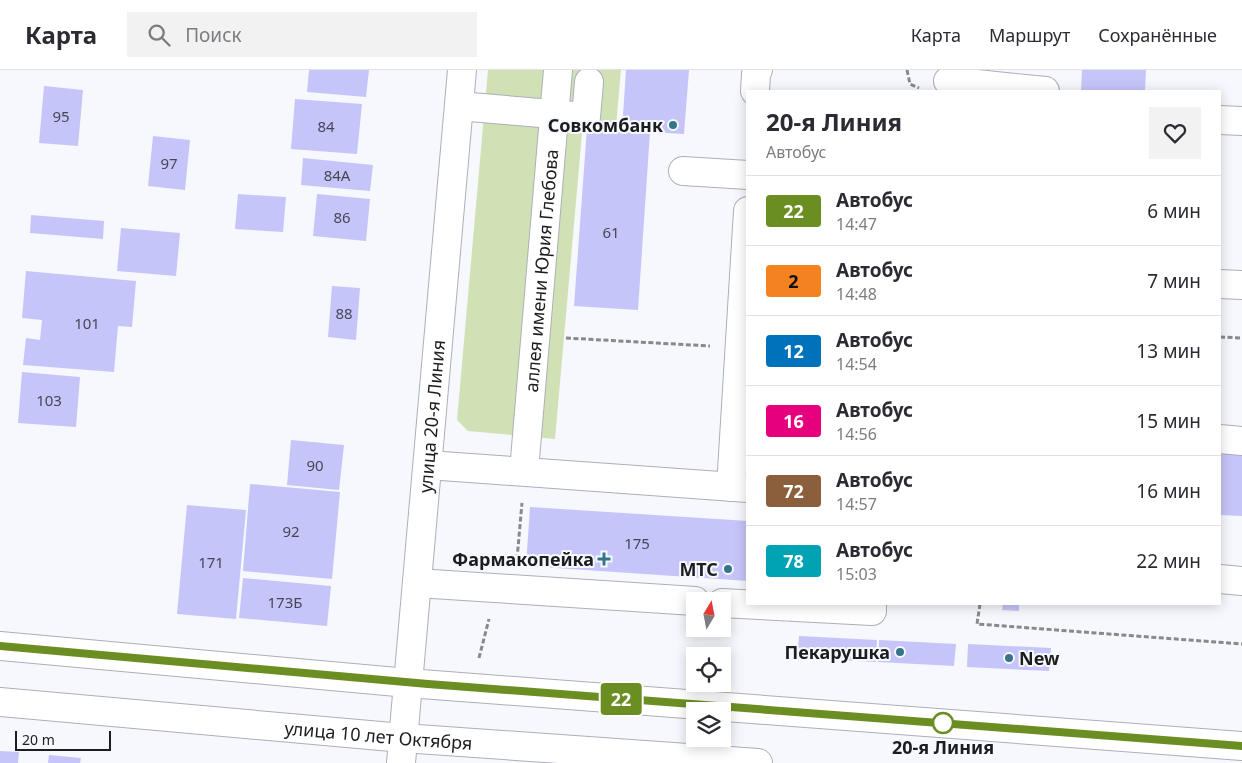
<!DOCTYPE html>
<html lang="ru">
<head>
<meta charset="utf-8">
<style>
	:root { --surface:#fff; --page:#f2f2f3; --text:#2b2b33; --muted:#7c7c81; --line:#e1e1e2 }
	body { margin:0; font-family:"Noto Sans",sans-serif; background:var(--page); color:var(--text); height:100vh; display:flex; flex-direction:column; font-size:19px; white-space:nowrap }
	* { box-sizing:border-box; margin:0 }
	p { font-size:16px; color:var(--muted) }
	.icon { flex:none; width:28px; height:28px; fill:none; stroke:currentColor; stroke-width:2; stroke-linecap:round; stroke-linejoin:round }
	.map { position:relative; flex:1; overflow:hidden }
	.side { position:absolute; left:746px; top:20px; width:475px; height:515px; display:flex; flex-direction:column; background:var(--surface); border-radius:0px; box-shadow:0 2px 12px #0003 }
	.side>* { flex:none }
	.badge { padding:0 10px; border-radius:4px; font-size:18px; line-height:32px }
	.needle { width:32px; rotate:10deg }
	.fabs { position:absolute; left:686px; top:522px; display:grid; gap:10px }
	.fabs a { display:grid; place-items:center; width:45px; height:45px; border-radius:0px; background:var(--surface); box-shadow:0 2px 12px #0003; font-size:25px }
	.scale { position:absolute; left:15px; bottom:12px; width:96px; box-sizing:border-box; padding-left:5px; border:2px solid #1c1d20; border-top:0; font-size:14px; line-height:18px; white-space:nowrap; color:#1c1d20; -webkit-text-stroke:4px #f6f8fd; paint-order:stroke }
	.map>.badge { position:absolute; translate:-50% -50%; box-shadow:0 0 0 2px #fff }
	.round { display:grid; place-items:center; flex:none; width:52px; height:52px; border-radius:0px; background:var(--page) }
	.headline { display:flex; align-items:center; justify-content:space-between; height:85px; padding:0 20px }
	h1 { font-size:24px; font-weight:700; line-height:38px }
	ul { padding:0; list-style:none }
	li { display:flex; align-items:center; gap:15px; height:70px; padding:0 20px; border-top:1px solid var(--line) }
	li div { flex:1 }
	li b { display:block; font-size:19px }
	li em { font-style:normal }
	li .badge { min-width:55px; font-weight:700; text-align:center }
	header { display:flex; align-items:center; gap:30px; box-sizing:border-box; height:70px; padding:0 25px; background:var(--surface); border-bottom:1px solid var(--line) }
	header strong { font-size:24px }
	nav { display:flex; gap:28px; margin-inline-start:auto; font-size:18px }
	.search { width:350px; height:45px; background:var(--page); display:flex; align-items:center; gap:12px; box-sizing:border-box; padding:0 18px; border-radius:0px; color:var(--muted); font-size:19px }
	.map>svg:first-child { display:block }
	.green { fill:#d0e1b5 }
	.building { fill:#c6c5f9 }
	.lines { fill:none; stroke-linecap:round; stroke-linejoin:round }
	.minor-casing { stroke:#acafb8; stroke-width:30 }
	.major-casing { stroke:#acafb8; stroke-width:30 }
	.path { stroke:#87898d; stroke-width:3; stroke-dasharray:5 2.5; stroke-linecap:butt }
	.minor { stroke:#fff; stroke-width:28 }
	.major { stroke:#fff; stroke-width:28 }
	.line-casing { stroke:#fff; stroke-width:11 }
	.line { stroke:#6b8e23; stroke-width:8 }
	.poi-dot { fill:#36748a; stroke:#f6f8fd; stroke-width:2 }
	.stop-dot { fill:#fff; stroke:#6b8e23; stroke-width:2.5 }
	.labels { text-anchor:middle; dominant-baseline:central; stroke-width:4; stroke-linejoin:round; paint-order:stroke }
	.number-label { font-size:15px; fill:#464756 }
	.poi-label { font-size:18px; font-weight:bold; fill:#1c1d20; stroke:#f6f8fd; text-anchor:end }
	.street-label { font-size:18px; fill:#1c1d20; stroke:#f6f8fd }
	.stop-label { font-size:18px; font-weight:bold; fill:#1c1d20; stroke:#f6f8fd }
</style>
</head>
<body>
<header>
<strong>Карта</strong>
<div class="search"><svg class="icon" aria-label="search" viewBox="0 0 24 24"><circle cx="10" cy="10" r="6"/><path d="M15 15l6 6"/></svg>Поиск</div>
<nav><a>Карта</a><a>Маршрут</a><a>Сохранённые</a></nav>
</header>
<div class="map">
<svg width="1242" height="693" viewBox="0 0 1242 693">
	<rect width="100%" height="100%" fill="#f6f8fd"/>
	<!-- green -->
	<path class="green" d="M488,0H621L616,55L583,52L555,369L468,361L457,350Z"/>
	<!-- building -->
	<path class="building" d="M309,0H369L366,27L307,22Z
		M626,0H689L684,64L650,62L638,240L574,236L587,58L622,60Z
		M1082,0H1146L1145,21H1081Z
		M44,16L83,20L78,76L39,73Z
		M295,29L362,34L357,84L291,79Z
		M153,66L190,70L185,120L148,116Z
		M303,88L373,95L370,121L301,115Z
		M238,124L286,127L283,162L235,159Z
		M317,124L370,129L366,171L313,166Z
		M31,145L104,151L103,169L30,163Z
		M121,158L180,163L176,206L117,201Z
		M26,201L136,211L132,257L118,256L114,302L23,295L26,268L40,270L42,250L22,248Z
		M332,216L360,218L356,270L328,267Z
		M22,302L80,307L76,357L18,353Z
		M291,370L344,375L339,420L287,415Z
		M1220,377L1242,379V446L1220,445Z
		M250,414L340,422L332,509L243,501Z
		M187,435L246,440L236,549L177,544Z
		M530,437L748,451V511L526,496Z
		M243,508L331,516L327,556L239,548Z
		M1003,534H1019V541L1002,540Z
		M799,566L877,570L876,592L797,588Z
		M879,570L956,574L954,596L878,592Z
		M968,574L1051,578L1049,601L967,597Z
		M0,681L19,682L18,693H0Z
		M49,685L81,688L80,693H48Z"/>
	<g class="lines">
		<!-- minor casing -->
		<g class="minor-casing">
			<g id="minor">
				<path d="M948,11L1045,21"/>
				<path d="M755,21L756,4L758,0"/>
				<path d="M459,36L586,47L589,12"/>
				<path d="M1220,50L1242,51"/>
				<path d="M683,101L748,105"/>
				<path d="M1220,214L1242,215"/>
				<path d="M1220,369L1242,371"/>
				<path d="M428,395L748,418"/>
				<path id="s1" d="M524,401L558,0"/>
				<path d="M731,417L748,141"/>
				<path d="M1220,509L1242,511"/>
				<path d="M417,513L695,531"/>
				<path d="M722,533L872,541V534"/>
			</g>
		</g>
		<!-- major casing -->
		<g class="major-casing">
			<g id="major">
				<path d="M0,576L408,613L1242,676"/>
				<path id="s2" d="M0,632L403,668L758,693"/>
				<path id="s3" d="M401,693L462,0"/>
			</g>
		</g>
		<!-- path -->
		<path class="path" d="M907,0L910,14L919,18
			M1220,267L1242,268
			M566,268L710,276
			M517,489L522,433
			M980,534L977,554L1242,574
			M479,588L489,549"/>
		<!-- minor -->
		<use href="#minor" class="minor"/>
		<!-- major -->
		<use href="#major" class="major"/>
	</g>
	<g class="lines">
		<!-- line casing -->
		<g class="line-casing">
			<path id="line" d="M0,576L428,614L1242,676"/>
		</g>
		<!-- line -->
		<use href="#line" class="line"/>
	</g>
	<!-- markers -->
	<g class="poi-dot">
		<circle cx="673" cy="55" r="5"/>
		<path d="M601.5 481.5h5v5h5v5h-5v5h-5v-5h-5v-5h5z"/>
		<circle cx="728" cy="499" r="5"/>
		<circle cx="900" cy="582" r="5"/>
		<circle cx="1009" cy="588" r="5"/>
	</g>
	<circle class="stop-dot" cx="943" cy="653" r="10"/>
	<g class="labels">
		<!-- number labels -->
		<g class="number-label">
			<text x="61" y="46">95</text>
			<text x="326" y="56">84</text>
			<text x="169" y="93">97</text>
			<text x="337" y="105">84А</text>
			<text x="342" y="147">86</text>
			<text x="611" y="162">61</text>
			<text x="344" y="243">88</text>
			<text x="87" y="253">101</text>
			<text x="49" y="330">103</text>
			<text x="315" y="395">90</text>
			<text x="291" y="461">92</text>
			<text x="637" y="473">175</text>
			<text x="211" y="492">171</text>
			<text x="285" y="532">173Б</text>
		</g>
		<!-- poi labels -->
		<g class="poi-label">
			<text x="663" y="55">Совкомбанк</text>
			<text x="594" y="489">Фармакопейка</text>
			<text x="718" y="499">МТС</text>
			<text x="890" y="582">Пекарушка</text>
			<text x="1019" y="588" text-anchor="start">New</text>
		</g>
		<!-- street labels -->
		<g class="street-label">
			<text stroke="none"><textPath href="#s1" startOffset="201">аллея имени Юрия Глебова</textPath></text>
			<text stroke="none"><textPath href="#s3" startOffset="348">улица 20-я Линия</textPath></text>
			<text stroke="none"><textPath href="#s2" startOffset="380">улица 10 лет Октября</textPath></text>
		</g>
		<!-- stop labels -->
		<g class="stop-label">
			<text x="943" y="677">20-я Линия</text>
		</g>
	</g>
</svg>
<div class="fabs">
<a><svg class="needle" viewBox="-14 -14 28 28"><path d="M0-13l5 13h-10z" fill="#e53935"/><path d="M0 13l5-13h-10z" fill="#7c7c81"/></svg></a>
<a><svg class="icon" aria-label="locate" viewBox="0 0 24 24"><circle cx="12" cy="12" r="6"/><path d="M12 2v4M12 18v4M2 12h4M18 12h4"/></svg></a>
<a><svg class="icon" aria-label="layers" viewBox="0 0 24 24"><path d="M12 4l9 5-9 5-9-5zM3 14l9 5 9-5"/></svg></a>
</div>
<div class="scale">20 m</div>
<b class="badge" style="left:621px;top:629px;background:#6b8e23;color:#fff">22</b>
<section class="side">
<div class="headline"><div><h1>20-я Линия</h1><p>Автобус</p></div><a class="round"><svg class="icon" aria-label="heart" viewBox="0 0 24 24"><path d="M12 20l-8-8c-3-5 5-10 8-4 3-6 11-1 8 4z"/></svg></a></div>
<ul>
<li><span class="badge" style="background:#6b8e23;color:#fff">22</span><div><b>Автобус</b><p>14:47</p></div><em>6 мин</em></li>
<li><span class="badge" style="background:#f58220;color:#111">2</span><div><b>Автобус</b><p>14:48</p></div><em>7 мин</em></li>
<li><span class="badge" style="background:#0072bc;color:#fff">12</span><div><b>Автобус</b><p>14:54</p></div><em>13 мин</em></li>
<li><span class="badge" style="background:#e6007e;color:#fff">16</span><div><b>Автобус</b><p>14:56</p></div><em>15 мин</em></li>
<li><span class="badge" style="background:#8b5e3c;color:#fff">72</span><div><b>Автобус</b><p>14:57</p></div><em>16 мин</em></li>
<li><span class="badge" style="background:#00a3b4;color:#fff">78</span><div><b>Автобус</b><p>15:03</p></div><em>22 мин</em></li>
</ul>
</section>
</div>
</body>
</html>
